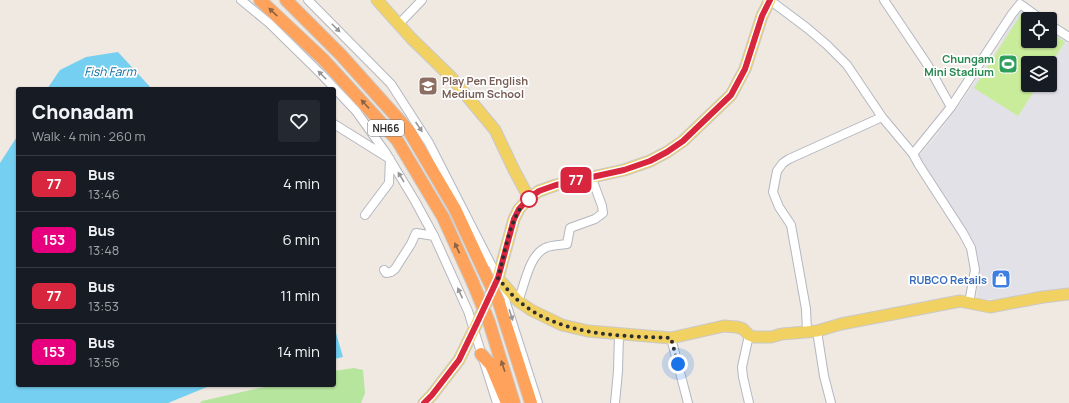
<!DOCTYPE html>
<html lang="en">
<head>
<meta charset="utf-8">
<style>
	:root { --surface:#171b24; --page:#242831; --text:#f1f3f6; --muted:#9ea1a6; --line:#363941 }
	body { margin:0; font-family:Manrope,sans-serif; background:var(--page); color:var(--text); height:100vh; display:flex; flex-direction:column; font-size:15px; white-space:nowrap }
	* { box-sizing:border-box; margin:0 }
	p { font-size:13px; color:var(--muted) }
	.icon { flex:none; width:22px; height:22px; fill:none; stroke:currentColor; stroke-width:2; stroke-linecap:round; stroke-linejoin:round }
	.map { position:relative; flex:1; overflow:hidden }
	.sheet { position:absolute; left:16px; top:87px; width:320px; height:300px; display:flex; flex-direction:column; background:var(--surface); border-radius:4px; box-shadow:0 1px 3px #0004 }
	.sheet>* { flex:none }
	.badge { padding:0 8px; border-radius:6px; font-size:14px; line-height:26px }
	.controls { position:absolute; left:1021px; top:12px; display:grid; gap:8px }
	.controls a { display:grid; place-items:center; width:36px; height:36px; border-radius:4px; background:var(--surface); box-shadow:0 1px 3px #0004; font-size:20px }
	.you { position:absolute; width:20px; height:20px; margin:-10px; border:3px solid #fff; border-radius:50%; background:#1a73e8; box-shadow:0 0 0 6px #1a73e833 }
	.map>.badge { position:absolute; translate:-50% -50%; box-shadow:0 0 0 2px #fff }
	.round { display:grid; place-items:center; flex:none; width:42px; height:42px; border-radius:4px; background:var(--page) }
	.overview { display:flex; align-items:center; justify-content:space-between; height:68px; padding:0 16px }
	h1 { font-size:19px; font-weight:800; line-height:30px }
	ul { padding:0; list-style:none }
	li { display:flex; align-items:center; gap:12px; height:56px; padding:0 16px; border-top:1px solid var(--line) }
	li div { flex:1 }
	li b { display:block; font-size:15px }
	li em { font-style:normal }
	li .badge { min-width:44px; font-weight:700; text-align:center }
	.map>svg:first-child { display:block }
	.industrial { fill:#e3e1e8; fill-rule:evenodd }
	.green { fill:#b6e59e }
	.pitch { fill:#c9ec9a }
	.water { fill:#75cff0 }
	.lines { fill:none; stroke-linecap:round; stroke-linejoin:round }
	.minor-casing { stroke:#b4b7c1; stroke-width:10 }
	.major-casing { stroke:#c9c9c9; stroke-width:13 }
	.highway-casing { stroke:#c9c9c9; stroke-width:14 }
	.minor { stroke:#fff; stroke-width:8 }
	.major { stroke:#f2d163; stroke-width:11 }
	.highway { stroke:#ffa35c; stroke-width:12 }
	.highway-bridge-casing { stroke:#c9c9c9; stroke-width:14; stroke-linecap:butt }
	.highway-bridge { stroke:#ffa35c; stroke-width:12 }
	.oneway { fill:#8c6343 }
	.oneway2 { fill:#969696 }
	.line-casing { stroke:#fff; stroke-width:9 }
	.line { stroke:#d7263d; stroke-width:6 }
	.walk { stroke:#2e2e2e; stroke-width:4; stroke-dasharray:0 7.2 }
	.stop-dot { fill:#fff; stroke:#d7263d; stroke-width:2 }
	.labels { text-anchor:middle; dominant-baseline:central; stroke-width:3.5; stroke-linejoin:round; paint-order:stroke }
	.shield { fill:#fff; stroke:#6d6d6d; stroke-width:1 }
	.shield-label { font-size:10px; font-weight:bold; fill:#2e2e2e }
	.leisure-label { font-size:11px; font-weight:bold; fill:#27864d; stroke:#fff; text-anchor:end }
	.education-label { font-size:11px; font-weight:bold; fill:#785e54; stroke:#fff; text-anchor:start }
	.shop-label { font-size:11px; font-weight:bold; fill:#366cbe; stroke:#fff; text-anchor:end }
	.water-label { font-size:12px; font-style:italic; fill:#0d6fa3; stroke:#fff }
</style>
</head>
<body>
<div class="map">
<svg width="1069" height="403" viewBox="0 0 1069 403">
	<rect width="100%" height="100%" fill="#efe9e1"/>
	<!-- industrial -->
	<path class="industrial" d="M1019,10L1035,19H1028V41H1050V30L1069,43V289L977,301L978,256L969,235L918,157L933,140L962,101L999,46ZM1028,63H1050V85H1028Z"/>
	<!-- green -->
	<path class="green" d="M354,368L363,370L365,393L361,403H200L202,401L273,385H334V371Z"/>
	<!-- pitch -->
	<path class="pitch" d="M1021,14L1029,19L1028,41H1050V32L1065,42L1050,65V63H1028V85H1038L1018,116L974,88Z"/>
	<!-- water -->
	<path class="water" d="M118,52L152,89H47L60,70L86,57Z
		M18,135V385H212L168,403H0V163Z
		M334,326L343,357L334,359Z"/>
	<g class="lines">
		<!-- minor casing -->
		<g class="minor-casing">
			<path id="minor" d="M241,0L269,23L322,75L356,111L386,153L415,201L434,236L468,311L497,403
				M308,0L391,84L429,143L498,278L538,403
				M767,0L775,4L807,28L827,45L847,65L882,117L789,159L783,163L777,171L773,192L779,207L791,225L806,309L807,332
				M884,0L927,64L951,107L913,154
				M399,24L422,0
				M1050,25L1069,37
				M951,107L1012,14L1020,4L1041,19
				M882,117L913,154L919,165L963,233L971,248L975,270L969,303
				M334,124L390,159L389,183L365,215
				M384,270L386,273L391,272L395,269L411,244L416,233L434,236
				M518,301C525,285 528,257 545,248C550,245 560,245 567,244L570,228L595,219L603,213L602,206L591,176
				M817,331L824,376L831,403
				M749,335L742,367L743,377L749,403
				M671,338L688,403
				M615,403L618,371L619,334"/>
		</g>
		<!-- major casing -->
		<g class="major-casing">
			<path id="major" d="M377,0L411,38L451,77L495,130L514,170L529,198
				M498,278L518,301L531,310L562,325L588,331L671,338L724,326L737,327L743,329L749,335L754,337H771L782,334L817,331L841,324L960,301L990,307L1043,297L1069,294
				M424,403L432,395L459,360L477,323L498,278L514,219L519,209L529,198L539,191L556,185L624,170L650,161L667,152L683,141L731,95L745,69L762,16L770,0"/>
		</g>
		<!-- highway casing -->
		<g class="highway-casing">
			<path id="highway" d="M260,0L323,59L397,140L443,217L473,283
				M286,0L341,55L409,131L455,209L483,269
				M499,303L531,403
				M489,322L514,403
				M481,354L491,365L507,403"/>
		</g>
		<!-- minor -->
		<use href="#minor" class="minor"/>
		<!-- major -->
		<use href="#major" class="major"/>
		<!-- highway -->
		<use href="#highway" class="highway"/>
		<!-- highway-bridge casing -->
		<g class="highway-bridge-casing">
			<path id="highway-bridge" d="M483,269L499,303
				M473,283L489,322"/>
		</g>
		<!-- highway-bridge -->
		<use href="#highway-bridge" class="highway-bridge"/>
	</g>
	<!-- one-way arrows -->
	<defs><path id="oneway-solid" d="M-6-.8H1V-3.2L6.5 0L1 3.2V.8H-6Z"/></defs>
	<g class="oneway">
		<use href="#oneway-solid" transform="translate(273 12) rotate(-137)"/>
		<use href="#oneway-solid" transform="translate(365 104) rotate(-133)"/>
		<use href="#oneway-solid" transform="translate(457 248) rotate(-115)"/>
		<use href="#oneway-solid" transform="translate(503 366) rotate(-108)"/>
	</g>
	<g class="oneway2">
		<use href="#oneway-solid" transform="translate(336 28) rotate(45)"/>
		<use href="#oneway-solid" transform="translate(322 75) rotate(-135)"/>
		<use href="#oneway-solid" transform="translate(419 127) rotate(56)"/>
		<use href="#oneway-solid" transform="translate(401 177) rotate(-121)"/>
		<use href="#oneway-solid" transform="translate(460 293) rotate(-115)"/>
		<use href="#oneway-solid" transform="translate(511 315) rotate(72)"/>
	</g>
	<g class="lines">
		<!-- line casing -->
		<g class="line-casing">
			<path id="line" d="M424,403L432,395L459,360L477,323L498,278L514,219L519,209L529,198L539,191L556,185L624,170L650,161L667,152L683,141L731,95L745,69L762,16L770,0"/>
		</g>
		<!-- line -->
		<use href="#line" class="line"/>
		<!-- walk -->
		<path class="walk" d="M529,199C510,213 505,254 498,278C505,286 511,295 519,301C559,336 621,336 671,338L678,364"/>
	</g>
	<!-- icons -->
	<defs>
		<g id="stadium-square" transform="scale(1)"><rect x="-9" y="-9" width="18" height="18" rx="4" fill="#2e9e5b" stroke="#fff"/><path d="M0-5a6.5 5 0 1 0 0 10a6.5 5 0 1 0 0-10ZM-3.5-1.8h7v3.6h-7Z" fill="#fff"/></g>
		<g id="school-square" transform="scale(1)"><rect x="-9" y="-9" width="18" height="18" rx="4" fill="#8d6e63" stroke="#fff"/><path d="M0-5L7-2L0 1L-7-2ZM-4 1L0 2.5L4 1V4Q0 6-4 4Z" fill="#fff"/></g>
		<g id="shop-square" transform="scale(1)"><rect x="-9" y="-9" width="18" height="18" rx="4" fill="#3f7fe0" stroke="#fff"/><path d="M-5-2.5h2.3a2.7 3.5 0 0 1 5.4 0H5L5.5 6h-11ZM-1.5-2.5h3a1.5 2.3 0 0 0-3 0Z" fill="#fff"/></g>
	</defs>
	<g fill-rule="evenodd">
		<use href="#stadium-square" x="1008" y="64"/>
		<use href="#school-square" x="428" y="86"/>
		<use href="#shop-square" x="1001" y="279"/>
	</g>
	<!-- markers -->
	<circle class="stop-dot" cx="529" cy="199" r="8"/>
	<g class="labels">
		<!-- shield labels -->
		<rect class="shield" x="368" y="120" width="36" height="16" rx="3"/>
		<g class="shield-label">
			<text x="386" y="128">NH66</text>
		</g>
		<!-- leisure labels -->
		<g class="leisure-label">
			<text x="994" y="58">Chungam<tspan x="994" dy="13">Mini Stadium</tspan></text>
		</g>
		<!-- education labels -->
		<g class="education-label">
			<text x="442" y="80">Play Pen English<tspan x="442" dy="13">Medium School</tspan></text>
		</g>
		<!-- shop labels -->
		<g class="shop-label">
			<text x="987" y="279">RUBCO Retails</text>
		</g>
		<!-- water labels -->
		<g class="water-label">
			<text x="110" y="71">Fish Farm</text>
		</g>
	</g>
</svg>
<div class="controls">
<a><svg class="icon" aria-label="locate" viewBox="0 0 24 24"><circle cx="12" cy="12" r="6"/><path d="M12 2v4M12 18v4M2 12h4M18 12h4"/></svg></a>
<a><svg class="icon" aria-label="layers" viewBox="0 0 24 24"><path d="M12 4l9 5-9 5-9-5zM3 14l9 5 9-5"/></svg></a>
</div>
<div class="you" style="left:678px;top:364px"></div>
<b class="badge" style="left:576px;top:180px;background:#d7263d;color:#fff">77</b>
<section class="sheet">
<div class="overview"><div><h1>Chonadam</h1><p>Walk · 4 min · 260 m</p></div><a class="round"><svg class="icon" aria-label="heart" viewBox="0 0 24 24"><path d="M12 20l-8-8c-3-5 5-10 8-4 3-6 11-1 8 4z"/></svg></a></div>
<ul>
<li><span class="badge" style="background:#d7263d;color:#fff">77</span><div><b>Bus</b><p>13:46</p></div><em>4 min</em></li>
<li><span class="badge" style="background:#e6007e;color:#fff">153</span><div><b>Bus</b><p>13:48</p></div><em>6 min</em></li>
<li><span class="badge" style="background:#d7263d;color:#fff">77</span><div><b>Bus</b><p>13:53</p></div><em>11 min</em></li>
<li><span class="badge" style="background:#e6007e;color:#fff">153</span><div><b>Bus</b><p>13:56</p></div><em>14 min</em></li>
</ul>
</section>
</div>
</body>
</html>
